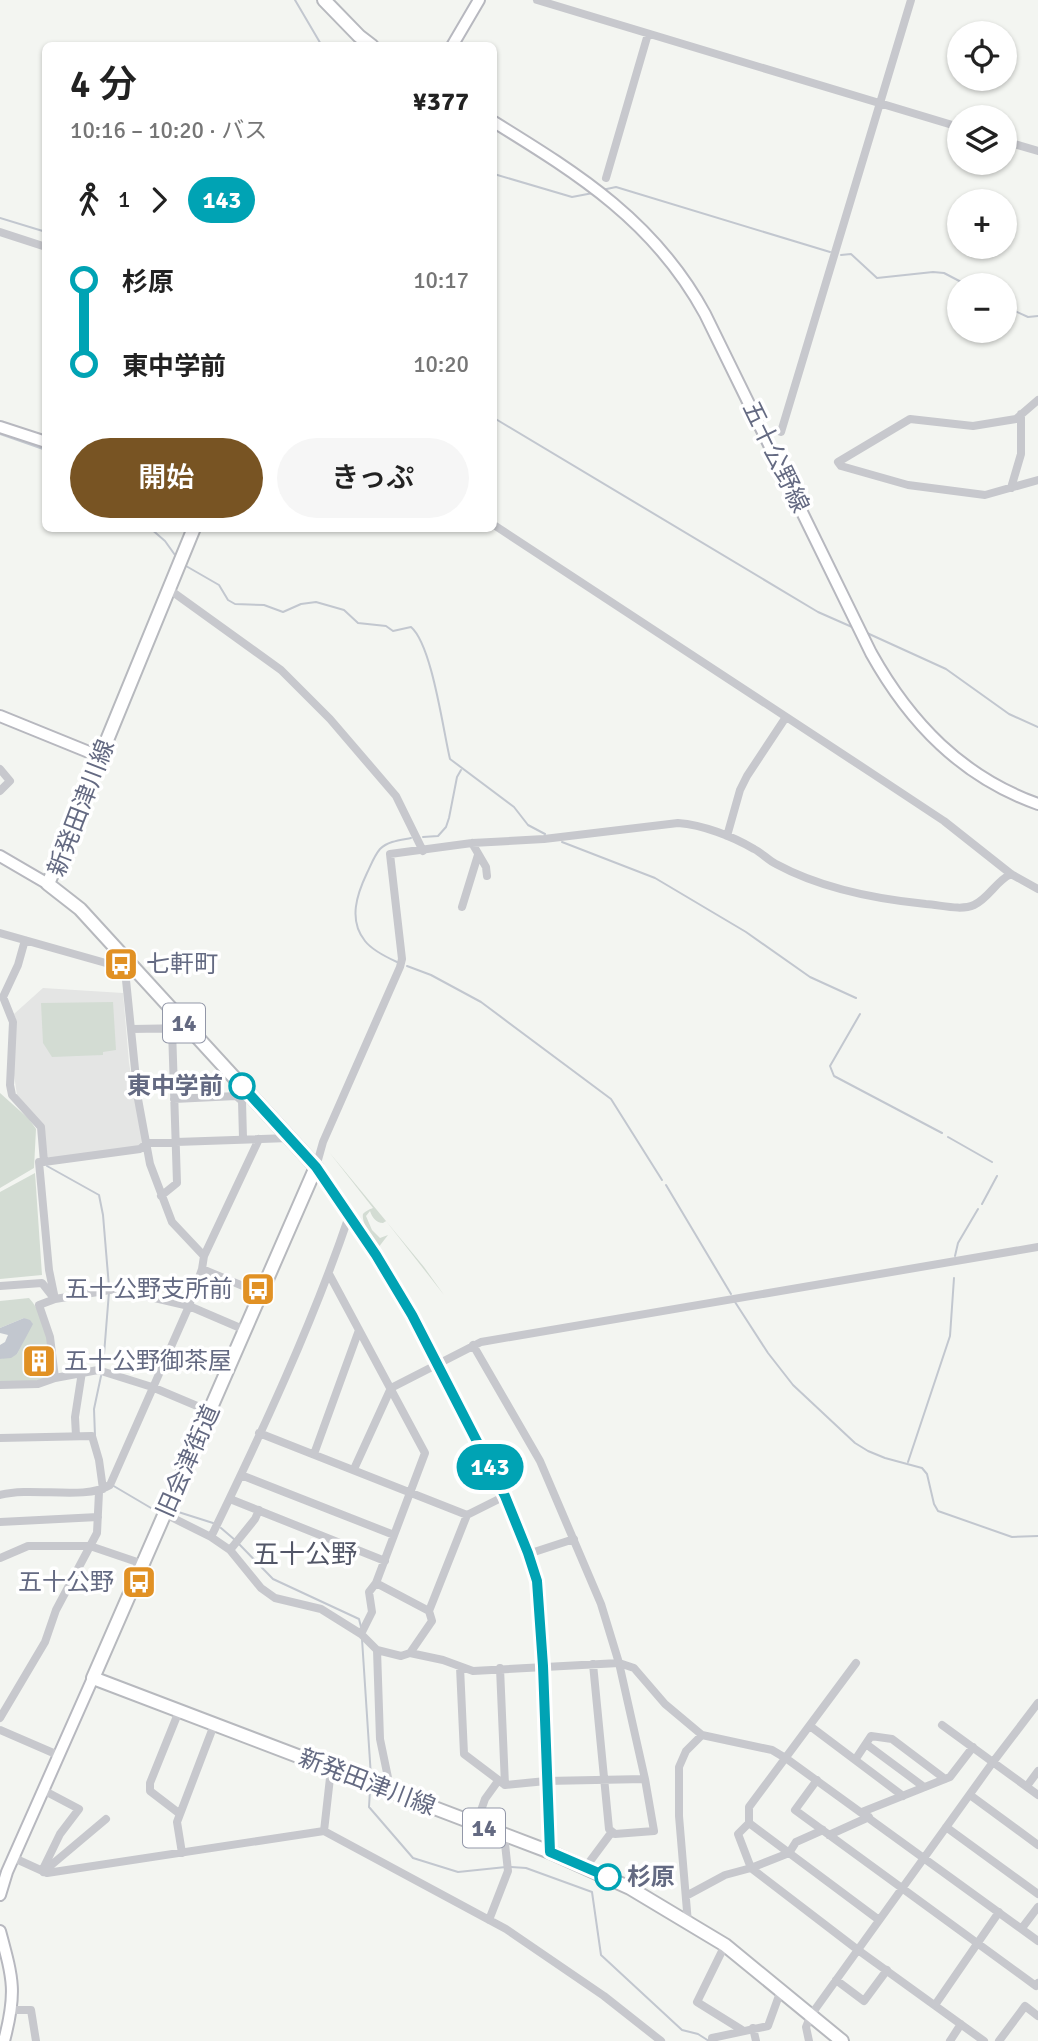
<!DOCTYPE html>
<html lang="ja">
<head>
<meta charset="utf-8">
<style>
	:root { --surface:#fff; --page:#f6f6f6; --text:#222; --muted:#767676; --accent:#785423 }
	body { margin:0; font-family:Signika,"Noto Sans JP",sans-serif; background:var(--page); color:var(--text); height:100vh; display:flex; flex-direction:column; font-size:26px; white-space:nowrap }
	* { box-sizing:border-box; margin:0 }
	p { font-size:23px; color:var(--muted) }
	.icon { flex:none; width:38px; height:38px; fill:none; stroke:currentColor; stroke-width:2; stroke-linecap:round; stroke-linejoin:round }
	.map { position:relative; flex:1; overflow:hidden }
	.details { position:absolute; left:42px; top:42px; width:455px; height:490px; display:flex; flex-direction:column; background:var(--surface); border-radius:10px; box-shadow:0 2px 5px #0004 }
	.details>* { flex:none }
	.badge { padding:0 14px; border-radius:23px; font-size:24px; line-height:46px }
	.buttons { position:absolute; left:947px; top:21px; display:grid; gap:14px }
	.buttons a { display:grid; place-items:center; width:70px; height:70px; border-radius:50%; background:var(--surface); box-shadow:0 2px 5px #0004; font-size:35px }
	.map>.badge { position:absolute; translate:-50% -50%; box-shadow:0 0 0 4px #fff }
	.legs { display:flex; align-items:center; gap:10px; height:77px; padding:0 28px; font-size:23px }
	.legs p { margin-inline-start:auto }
	.headline { display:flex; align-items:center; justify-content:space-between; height:119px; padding:0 28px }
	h1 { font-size:38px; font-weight:600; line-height:52px }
	.cta { display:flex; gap:14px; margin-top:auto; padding:14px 28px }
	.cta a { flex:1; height:80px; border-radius:42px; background:var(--accent); color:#fff; font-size:28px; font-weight:600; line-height:80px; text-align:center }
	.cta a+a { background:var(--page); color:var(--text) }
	ul { padding:0 28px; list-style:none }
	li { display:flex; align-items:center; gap:24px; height:84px; font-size:26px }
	li i { display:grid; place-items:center; width:10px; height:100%; margin:0 9px; background:currentColor }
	li i::after { content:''; width:18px; height:18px; margin:-9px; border:5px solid; border-radius:50%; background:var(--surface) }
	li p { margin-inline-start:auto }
	li:first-child i { background:linear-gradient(#0000 50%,currentColor 0) }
	li:last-child i { background:linear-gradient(currentColor 50%,#0000 0) }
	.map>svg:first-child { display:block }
	.built { fill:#e4e5e4 }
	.green { fill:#d3dcd3 }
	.water { fill:#c2c7cf }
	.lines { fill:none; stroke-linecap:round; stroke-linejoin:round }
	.stream { stroke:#c2c7cf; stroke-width:2 }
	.secondary-casing { stroke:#b7b8bf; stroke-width:14 }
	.primary-casing { stroke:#b7b9be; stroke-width:16 }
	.street { stroke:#c7c8cd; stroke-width:8 }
	.secondary { stroke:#fff; stroke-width:10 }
	.primary { stroke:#fff; stroke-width:12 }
	.line-1-casing { stroke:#fff; stroke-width:16 }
	.line-1 { stroke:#00a3b4; stroke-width:10 }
	.stop-1-dot { fill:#fff; stroke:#00a3b4; stroke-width:3.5 }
	.labels { text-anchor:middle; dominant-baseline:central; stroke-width:7; stroke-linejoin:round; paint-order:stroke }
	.shield { fill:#fff; stroke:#9297a8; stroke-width:2 }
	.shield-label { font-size:23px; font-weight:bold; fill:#646a82 }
	.street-label { font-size:24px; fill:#646a82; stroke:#fff }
	.poi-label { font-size:24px; fill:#646a82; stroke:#fff; text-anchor:start }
	.stop-label { font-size:24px; font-weight:bold; fill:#646a82; stroke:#fff; text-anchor:end }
	.neighbourhood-label { font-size:26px; fill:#525667; stroke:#fff }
</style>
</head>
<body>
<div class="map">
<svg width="1038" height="2041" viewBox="0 0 1038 2041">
	<rect width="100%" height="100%" fill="#f3f5f1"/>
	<!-- built -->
	<path class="built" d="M43,988L123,993L129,1063L143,1143L140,1147L47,1159L42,1124L17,1095L13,1068V1034L17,1022L14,1014Z"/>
	<!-- green -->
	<path class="green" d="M113,1002L116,1050L103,1052V1055L52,1057L43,1043L41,1003Z
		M0,1093L29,1119L36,1129L34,1168L0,1188Z
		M329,1152L424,1267L444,1295L386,1221L383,1223C376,1223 372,1217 370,1211L366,1216L372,1230L380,1238L388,1235L378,1248C373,1241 361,1222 363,1214C364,1212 372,1208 373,1208Z
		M35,1173L42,1275L0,1279V1192Z
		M29,1298C48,1319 49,1348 51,1376L36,1381L0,1383V1359L17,1354L32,1323L24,1318L0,1328V1301Z"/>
	<!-- water -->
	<path class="water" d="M24,1318L30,1320L33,1324L17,1354L11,1358L0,1359V1345L5,1342L8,1335L0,1333V1328Z"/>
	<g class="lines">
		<!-- stream -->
		<path class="stream" d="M295,0L322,46
			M494,174L572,197L593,193
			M602,190L616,187L830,252
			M0,218L46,232
			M841,255L851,254L877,278L933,272L944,273L967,285
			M1004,306L1028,317L1038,316
			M494,418L818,612L852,627
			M0,434L46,450
			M150,528L165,541L175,555
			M186,566L219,585L228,600L235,604L264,605L283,612L301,604L316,602L344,610L358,623L386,626L393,631L411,627C432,645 443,730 450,759L514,807L528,825L545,834
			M867,633L946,669L1009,714L1038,727
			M423,837L438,836L446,827L449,818L457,777L461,770
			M562,842L655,878L746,932L810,977L856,998
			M397,962C386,957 372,950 365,941C348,920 357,894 367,873C371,865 374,856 380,849C388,841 401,840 411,838
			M407,966L431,975L481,1002L611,1099L662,1180
			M860,1014L830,1066L834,1076L942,1133
			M948,1137L992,1162
			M47,1166L99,1195L103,1215L109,1287
			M666,1185L731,1294
			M982,1204L997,1176
			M955,1256L958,1243L978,1209
			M735,1302L768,1353L793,1385L855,1443L868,1451L885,1458L922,1468L927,1474L934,1504L938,1511L1012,1537L1038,1536
			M103,1367L109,1292
			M95,1436L94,1409L101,1376
			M908,1462L950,1336L954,1278
			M112,1485L151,1508L159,1509
			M172,1510L213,1523
			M221,1528L235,1540
			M239,1544L273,1579L359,1619L361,1627
			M362,1639L371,1777
			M370,1790L369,1807L413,1858L458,1872L506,1867
			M511,1867L526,1868L592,1892L601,1955L682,2030L698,2034L709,2041"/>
		<!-- secondary casing -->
		<g class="secondary-casing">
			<path id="secondary" d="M452,46L479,0
				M494,122C580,175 655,222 705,314L871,653C910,723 962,777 1038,804
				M0,427L46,442
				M0,716L101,757
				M0,856L48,884
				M316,1167L376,1255L412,1315L505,1496L528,1554L537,1581L543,1666L550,1852
				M0,1895L7,1872L93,1678
				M0,1931C13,1979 17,1992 4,2041"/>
		</g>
		<!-- primary casing -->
		<g class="primary-casing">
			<path id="primary" d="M324,0L359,36L372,46
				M194,528L48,884L80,909L316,1167L93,1678L550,1852L630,1888L725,1945L842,2041"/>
		</g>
		<!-- street -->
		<path class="street" d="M537,0L959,127
			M1004,141L1038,151
			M606,178L648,34
			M0,232L46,247
			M1038,400L1016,419L973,426L910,419L838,462L841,466L908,485L985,495L1038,480
			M781,432L911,0
			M1011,488L1021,454V414
			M494,525L873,774L944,821L1011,874L1038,889
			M170,590L281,670L330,719L396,796L423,851
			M0,769L10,781L0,791
			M727,836L740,790L747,776L786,717
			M472,843L486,867L487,876
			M462,907L478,855
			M0,933L120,967H132L126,980L138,1099L150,1164L172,1222L204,1256
			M25,940L18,965L3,997L13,1022L10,1085L12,1095L41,1127L44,1162H39L49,1270L55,1299
			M132,1029L189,1028
			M174,1099L236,1096L242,1101L243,1138
			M44,1162L140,1149L147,1143L289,1138
			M316,1167L323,1142L400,967L402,959L390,854L472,843L544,839L678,823C703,825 732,836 754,849C762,853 768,860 776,864C822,889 875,899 926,904C941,905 961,911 974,905C989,898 996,881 1011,874
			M161,1196L177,1183L172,1029
			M202,1269L260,1293
			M329,1274L425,1453L376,1583L429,1611
			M0,1286L42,1283L53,1297
			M473,1345L540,1461L601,1604L619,1663L645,1779L654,1831L615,1834L609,1829L593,1664
			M55,1378L50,1337L39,1305L55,1299L116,1289L189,1306L245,1330
			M0,1385L38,1384L55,1378L98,1370L152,1387L209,1411
			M259,1433L467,1515
			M76,1436L75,1417L82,1372
			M0,1438L92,1436L99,1460L103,1489
			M314,1454L359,1330
			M354,1469L391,1388L481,1342L1038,1247
			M241,1475L394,1535
			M0,1495C33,1486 84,1501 110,1485L189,1306L202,1269L204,1256L259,1139
			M230,1499L385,1561
			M165,1514L211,1537L230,1550L261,1588L275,1598L321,1609L361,1634L377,1650L380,1739L391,1792
			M0,1522L98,1517
			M211,1537C262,1432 312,1325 349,1216
			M230,1550L255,1519L259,1510
			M528,1554L574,1539
			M0,1558L28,1546H90L143,1564
			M361,1634L372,1612L369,1592L376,1583
			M377,1650L401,1656L410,1653L443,1660L473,1671L619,1663L634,1668L665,1704L702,1735L772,1750L787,1759L1038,1941
			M410,1653L432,1621L429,1611L467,1515L505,1496
			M856,1663L749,1807V1823L738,1834L751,1868L858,1950L984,2041
			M460,1667L464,1754L505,1785L546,1781L645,1779
			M500,1668L505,1785
			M179,1711L150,1783V1791L180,1814
			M0,1718L45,1642L56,1610L97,1533L99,1492
			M942,1725L1038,1795
			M810,1726L903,1796
			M0,1730L58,1755
			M866,1744L924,1787
			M855,1760L871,1736L892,1739L945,1779
			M817,1780L795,1810L1036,1986L1038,1983
			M1027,1786L1038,1771
			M970,1795L1038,1845
			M862,1812L950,1777L973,1747
			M749,1823L879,1920
			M476,1825L485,1799L498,1781
			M946,1827L1038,1894
			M324,1831L331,1769
			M829,1835L869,1817
			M182,1853L177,1822L214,1725
			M14,1858L47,1873L324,1831L506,1929L604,1996L661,2041
			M585,1868L611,1833
			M42,1871L60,1834L79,1809L43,1790
			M43,1872L106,1819
			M686,1896L725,1875L751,1868L789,1853L796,1842L823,1830
			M489,1920L508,1871L504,1835
			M688,1923L679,1816V1767L686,1751L702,1735
			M1022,1928L1038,1907
			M725,1945L697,2002L742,2030
			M836,1980L864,2001L887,1970
			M935,2005L999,1912
			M12,2010H31L36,2041
			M753,2028L756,2041
			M712,2041V2038L768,2026L781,1990
			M809,2041L806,2027L811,2015L993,1762L1038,1703
			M950,2041L961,2024
			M999,2041L1025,2006L1038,2016"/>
		<!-- secondary -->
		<use href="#secondary" class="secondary"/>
		<!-- primary -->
		<use href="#primary" class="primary"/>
	</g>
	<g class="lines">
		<!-- line-1 casing -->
		<g class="line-1-casing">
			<path id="line-1" d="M242,1086L316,1167L376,1255L412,1315L505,1496L528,1553L537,1581L543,1666L550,1852L608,1877"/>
		</g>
		<!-- line-1 -->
		<use href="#line-1" class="line-1"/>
	</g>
	<!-- icons -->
	<defs>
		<g id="bus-square" transform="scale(1.75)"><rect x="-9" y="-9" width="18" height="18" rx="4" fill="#e19124" stroke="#fff"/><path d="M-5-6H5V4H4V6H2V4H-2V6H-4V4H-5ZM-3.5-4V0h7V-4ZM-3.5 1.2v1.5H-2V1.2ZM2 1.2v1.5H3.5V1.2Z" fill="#fff"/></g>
		<g id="building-square" transform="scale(1.75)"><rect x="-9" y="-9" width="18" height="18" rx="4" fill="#e19124" stroke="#fff"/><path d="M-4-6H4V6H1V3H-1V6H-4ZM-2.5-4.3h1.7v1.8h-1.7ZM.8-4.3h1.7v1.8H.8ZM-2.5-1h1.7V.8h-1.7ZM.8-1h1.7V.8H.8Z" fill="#fff"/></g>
	</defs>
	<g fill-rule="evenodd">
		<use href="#bus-square" x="121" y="964"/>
		<use href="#bus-square" x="258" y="1289"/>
		<use href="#building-square" x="39" y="1361"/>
		<use href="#bus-square" x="139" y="1582"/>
	</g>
	<!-- markers -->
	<g class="stop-1-dot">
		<circle cx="242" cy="1086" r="12"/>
		<circle cx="608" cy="1877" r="12"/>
	</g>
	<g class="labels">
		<!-- shield labels -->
		<g class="shield">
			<rect x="163" y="1003.5" width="42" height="39" rx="5"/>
			<rect x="463" y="1808.5" width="42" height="39" rx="5"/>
		</g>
		<g class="shield-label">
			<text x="184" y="1023">14</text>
			<text x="484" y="1828">14</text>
		</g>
		<!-- street labels -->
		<g class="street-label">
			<text transform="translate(776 457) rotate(64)">五十公野線</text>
			<text transform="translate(81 808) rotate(-69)">新発田津川線</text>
			<text transform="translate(188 1461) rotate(-66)">旧会津街道</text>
			<text transform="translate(367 1782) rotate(21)">新発田津川線</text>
		</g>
		<!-- poi labels -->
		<g class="poi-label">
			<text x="146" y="964">七軒町</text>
			<text x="233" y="1289" text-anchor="end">五十公野支所前</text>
			<text x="64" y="1361">五十公野御茶屋</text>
			<text x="114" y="1582" text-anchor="end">五十公野</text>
		</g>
		<!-- stop labels -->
		<g class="stop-label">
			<text x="223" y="1086">東中学前</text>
			<text x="627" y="1877" text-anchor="start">杉原</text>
		</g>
		<!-- neighbourhood labels -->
		<g class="neighbourhood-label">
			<text x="305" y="1555">五十公野</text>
		</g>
	</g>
</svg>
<div class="buttons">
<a><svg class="icon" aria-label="locate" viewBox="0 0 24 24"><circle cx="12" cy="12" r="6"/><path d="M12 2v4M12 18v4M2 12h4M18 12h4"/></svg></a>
<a><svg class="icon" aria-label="layers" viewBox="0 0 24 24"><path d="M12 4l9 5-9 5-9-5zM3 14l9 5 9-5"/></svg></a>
<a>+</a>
<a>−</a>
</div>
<b class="badge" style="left:490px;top:1467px;background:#00a3b4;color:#fff">143</b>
<section class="details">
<div class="headline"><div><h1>4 分</h1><p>10:16 – 10:20 · バス</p></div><b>¥377</b></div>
<div class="legs"><svg class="icon" aria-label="walk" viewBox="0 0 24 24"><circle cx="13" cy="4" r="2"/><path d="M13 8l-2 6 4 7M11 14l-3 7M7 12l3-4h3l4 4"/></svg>1<svg class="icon" aria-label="forward" viewBox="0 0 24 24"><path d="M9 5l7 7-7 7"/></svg><b class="badge" style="background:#00a3b4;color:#fff">143</b></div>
<ul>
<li><i style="color:#00a3b4"></i><b>杉原</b><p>10:17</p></li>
<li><i style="color:#00a3b4"></i><b>東中学前</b><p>10:20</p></li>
</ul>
<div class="cta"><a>開始</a><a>きっぷ</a></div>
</section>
</div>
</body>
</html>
